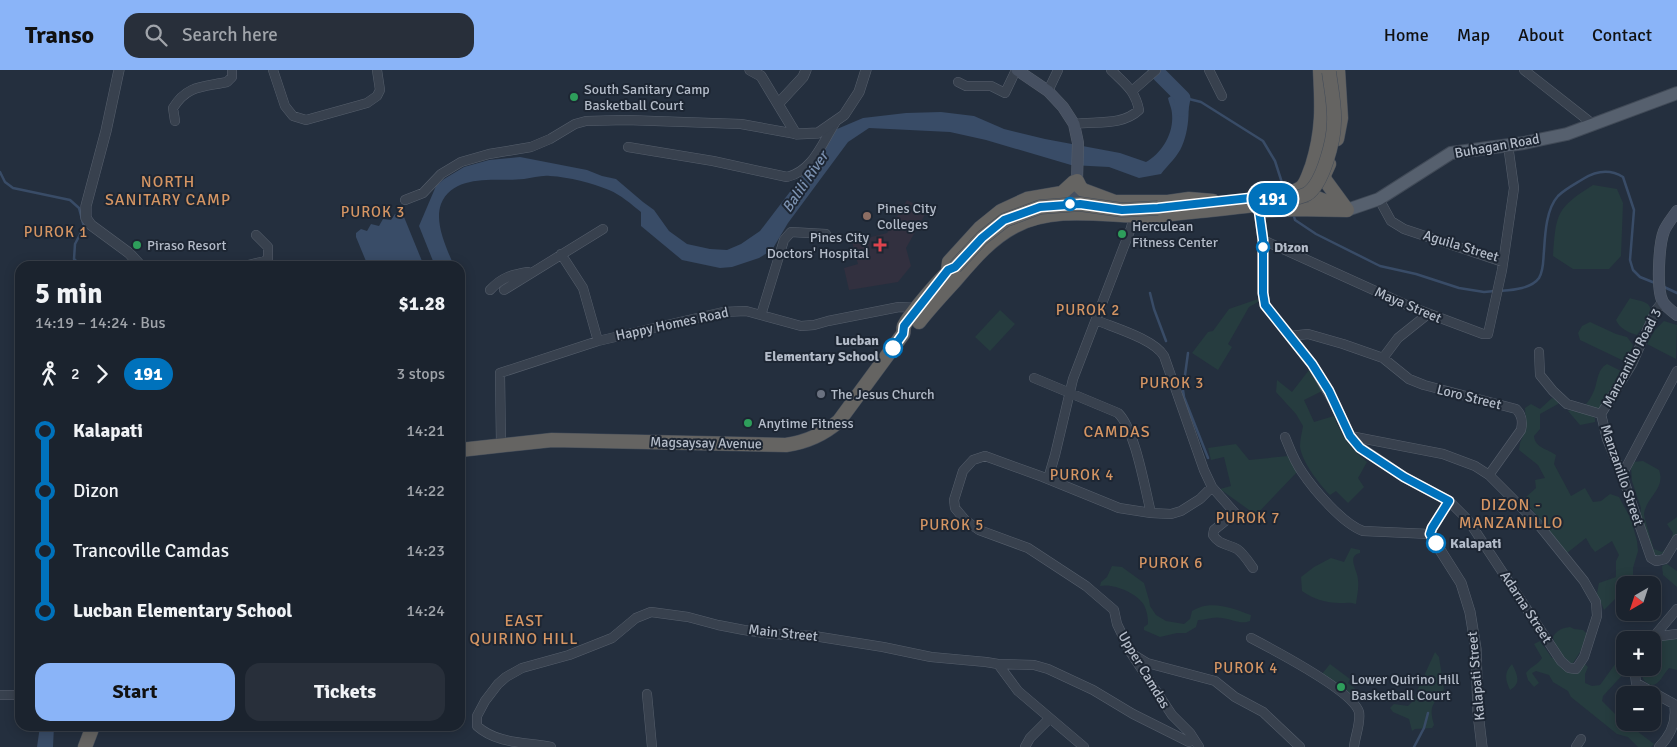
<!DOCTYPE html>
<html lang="en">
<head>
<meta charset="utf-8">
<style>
	:root { --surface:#1b232e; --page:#282f3a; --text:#f1f3f6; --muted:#a0a4aa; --line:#39404a; --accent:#8ab4f8 }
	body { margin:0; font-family:Signika,sans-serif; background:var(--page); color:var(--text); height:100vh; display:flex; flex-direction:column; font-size:19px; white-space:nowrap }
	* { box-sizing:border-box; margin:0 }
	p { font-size:16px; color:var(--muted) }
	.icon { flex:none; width:28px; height:28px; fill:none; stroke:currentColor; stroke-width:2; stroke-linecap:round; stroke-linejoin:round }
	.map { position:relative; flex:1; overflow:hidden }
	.side { position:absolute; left:15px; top:191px; width:450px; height:470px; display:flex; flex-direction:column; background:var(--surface); border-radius:15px; box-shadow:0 2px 12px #0003,0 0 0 1px var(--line) }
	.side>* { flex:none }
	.badge { padding:0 10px; border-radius:16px; font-size:18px; line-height:32px }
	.needle { width:32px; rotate:219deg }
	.fabs { position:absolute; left:1616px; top:506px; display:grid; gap:10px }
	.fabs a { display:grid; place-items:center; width:45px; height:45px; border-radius:10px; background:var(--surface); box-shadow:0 2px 12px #0003,0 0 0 1px var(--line); font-size:25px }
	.map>.badge { position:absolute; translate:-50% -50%; box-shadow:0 0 0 2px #fff }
	.legs { display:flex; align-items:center; gap:8px; height:55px; padding:0 20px; font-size:16px }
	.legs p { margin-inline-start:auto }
	.head { display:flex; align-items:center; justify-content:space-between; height:85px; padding:0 20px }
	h1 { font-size:28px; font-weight:700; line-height:38px }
	.button { display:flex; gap:10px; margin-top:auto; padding:10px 20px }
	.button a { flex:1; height:58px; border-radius:15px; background:var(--accent); color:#111; font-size:20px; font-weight:700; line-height:58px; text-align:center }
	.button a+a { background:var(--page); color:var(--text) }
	ul { padding:0 20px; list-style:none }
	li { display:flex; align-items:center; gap:18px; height:60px; font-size:19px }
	li i { display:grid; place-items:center; width:8px; height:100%; margin:0 6px; background:currentColor }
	li i::after { content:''; width:12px; height:12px; margin:-6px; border:4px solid; border-radius:50%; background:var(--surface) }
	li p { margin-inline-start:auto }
	li:first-child i { background:linear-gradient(#0000 50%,currentColor 0) }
	li:last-child i { background:linear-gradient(currentColor 50%,#0000 0) }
	header { display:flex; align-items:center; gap:30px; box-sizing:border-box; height:70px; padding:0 25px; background:var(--accent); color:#111 }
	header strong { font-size:24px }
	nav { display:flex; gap:28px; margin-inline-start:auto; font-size:18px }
	.search { width:350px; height:45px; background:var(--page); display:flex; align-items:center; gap:12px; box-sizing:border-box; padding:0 18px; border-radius:15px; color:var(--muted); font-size:19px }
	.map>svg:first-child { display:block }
	.medical { fill:#32303f }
	.green { fill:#263c3f }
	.water { fill:#394c67 }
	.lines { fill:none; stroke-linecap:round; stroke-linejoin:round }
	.stream { stroke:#394c67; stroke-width:2.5 }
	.river { stroke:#394c67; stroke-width:15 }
	.minor-casing { stroke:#565f6c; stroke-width:10 }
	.tertiary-casing { stroke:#565f6c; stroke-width:11 }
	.secondary-casing { stroke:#565f6c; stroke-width:12 }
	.primary-casing { stroke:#414a57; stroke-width:14 }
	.trunk-casing { stroke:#434c59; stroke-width:15 }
	.minor { stroke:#38414e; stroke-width:9 }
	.tertiary { stroke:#38414e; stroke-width:10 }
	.secondary { stroke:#465061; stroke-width:11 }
	.primary { stroke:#56606e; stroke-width:12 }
	.trunk { stroke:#656462; stroke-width:14 }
	.trunk-bridge-casing { stroke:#434c59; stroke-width:15; stroke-linecap:butt }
	.trunk-bridge { stroke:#656462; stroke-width:14 }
	.line-1-casing { stroke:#fff; stroke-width:11 }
	.line-1 { stroke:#0072bc; stroke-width:8 }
	.leisure-dot { fill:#2e9e5b; stroke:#1d2633; stroke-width:2 }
	.stop-1-dot { fill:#fff; stroke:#0072bc; stroke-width:2.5 }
	.education-dot { fill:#8d6e63; stroke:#1d2633; stroke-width:2 }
	.health-dot { fill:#e0444e; stroke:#1d2633; stroke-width:2 }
	.worship-dot { fill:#6b7280; stroke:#1d2633; stroke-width:2 }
	.labels { text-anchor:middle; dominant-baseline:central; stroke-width:4; stroke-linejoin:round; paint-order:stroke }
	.poi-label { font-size:14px; fill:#b4bcc9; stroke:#1d2633; text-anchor:start }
	.street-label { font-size:14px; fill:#b4bcc9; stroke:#1d2633 }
	.stop-label { font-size:14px; font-weight:bold; fill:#b4bcc9; stroke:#1d2633; text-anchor:start }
	.water-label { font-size:15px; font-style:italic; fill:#7c92b1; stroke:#1d2633 }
	.neighbourhood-label { font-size:15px; letter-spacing:1px; fill:#d59563; stroke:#1d2633 }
	.quarter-label { font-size:16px; letter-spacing:1px; fill:#d59563; stroke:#1d2633 }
</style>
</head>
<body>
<header>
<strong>Transo</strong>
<div class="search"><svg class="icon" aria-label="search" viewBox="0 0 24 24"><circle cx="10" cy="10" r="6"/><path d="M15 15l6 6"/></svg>Search here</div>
<nav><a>Home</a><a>Map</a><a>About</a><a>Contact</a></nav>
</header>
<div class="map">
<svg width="1677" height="677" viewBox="0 0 1677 677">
	<rect width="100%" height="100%" fill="#242f3e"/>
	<!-- medical -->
	<path class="medical" d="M907,130L927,141L906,178L911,196L898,212L849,220L844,198L858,194L852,172L887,163Z"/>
	<!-- green -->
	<path class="green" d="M1593,115L1617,119L1623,133L1621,186L1609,199H1573L1553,186C1556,144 1556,138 1593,115Z
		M1630,228C1635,230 1641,230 1646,233C1658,239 1642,258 1637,265C1629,263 1619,258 1616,250Z
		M1258,229V232L1249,237L1228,274L1232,277L1218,300L1192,283L1208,262L1213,261L1229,239Z
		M1000,240L1015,254L990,281L975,267Z
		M1664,251L1677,255L1676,289L1647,274L1655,260Z
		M1590,252L1616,264L1627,267L1633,275L1631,281L1624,291L1580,270L1578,263L1582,256Z
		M1607,294L1621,301L1620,305L1601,338L1591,339L1586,334C1589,331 1591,327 1593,323C1598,314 1596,300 1607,294Z
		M1309,300L1322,321L1304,330L1314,352L1334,346C1341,366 1351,379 1367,392L1358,408L1364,417L1348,433L1336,421L1330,425C1320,415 1301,391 1300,376C1300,370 1302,362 1303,356L1296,344L1276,322L1277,310L1292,322Z
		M1552,328L1559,331L1558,334L1540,344V359L1534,366C1535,378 1548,379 1556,385L1554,394L1571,426L1585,418L1593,432L1601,431L1610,424L1619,427L1631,449L1637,471L1638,481L1633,498V515H1625V525L1615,529L1604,540L1597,523L1599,513L1616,507V491L1619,485L1612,471L1595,482L1591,477L1586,468L1567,483L1525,431L1526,427L1536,418L1535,410L1545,408L1538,395L1519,380L1520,373L1526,359L1525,338L1531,334L1540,339Z
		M1570,340L1588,344L1595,348V352L1580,355L1568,341Z
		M1236,374L1249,390L1288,386L1297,402L1256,445L1220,419L1231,416L1224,387L1211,390L1208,378Z
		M1643,391L1659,400C1666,419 1646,427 1644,444C1644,447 1652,474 1654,479L1662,482L1670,475L1673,463L1667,454L1677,447C1677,452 1677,459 1677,464C1675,473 1663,487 1654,486L1640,447L1641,438L1632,411L1631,398L1633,392Z
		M1351,478L1360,480V483C1346,486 1358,501 1358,510C1359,518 1357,526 1356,534C1350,532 1346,533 1340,533C1326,533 1313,529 1302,521L1301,507L1314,497L1331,488L1344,492Z
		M1667,494L1677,501V517L1663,505L1662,496Z
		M1112,496L1122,497L1144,513L1149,530L1150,536L1156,545L1166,551L1184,554L1190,549L1192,541C1210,529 1233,538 1251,545L1250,551C1241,555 1232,549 1222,548C1213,546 1206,550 1198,550L1196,557L1186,563H1177L1160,567L1144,560V557L1148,554C1148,547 1147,541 1144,535C1137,523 1113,513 1100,516L1101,512L1107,507Z
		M1570,557L1574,559L1583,560L1587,564L1580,582L1573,593H1569L1556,578L1553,567C1557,560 1562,558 1570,557Z
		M1669,568L1677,569V600L1669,598C1663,604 1657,621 1647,613C1641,609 1642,604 1643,598H1652V577L1661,570Z
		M1540,571L1552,588L1554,587L1574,603L1585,594L1588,597L1585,604V613L1592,616L1600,615L1618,590L1624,594L1627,600L1603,626L1602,631L1620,649L1625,645V652L1631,653L1629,655L1654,674L1651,677H1638L1628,667L1617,664L1571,627L1568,621L1553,612L1549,605L1536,601L1532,603L1539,613L1534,617L1528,610L1526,603C1531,596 1538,595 1542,588L1534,574Z
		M1435,582L1439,587L1444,619C1434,635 1428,634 1434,655L1432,658L1415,659L1412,661L1409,649L1393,642L1390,638L1394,634L1408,636L1412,632Z
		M1330,594L1350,609L1348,613L1358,621L1349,633L1318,609Z
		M1512,594C1517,604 1522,613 1510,620C1505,609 1504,603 1512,594Z"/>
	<!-- water -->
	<path class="water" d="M1180,20L1187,22C1190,39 1189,60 1182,76C1178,86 1168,95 1161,104L1139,108L1109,97L1071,95L986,70L950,62L869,58L848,72L788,153L772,180L759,188L732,197L720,198L682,190L641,156V142C631,134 621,125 609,120C592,113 569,107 550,106C541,105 533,108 524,109C498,112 454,102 441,134C434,153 447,179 454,196H435L419,156L436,116L444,109L464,97L489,90L520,87L587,100L602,106L616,109L643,132L654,140L669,161L687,174L710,179L727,180L741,174L760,161L818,85L830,62L863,48L906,43L941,42L974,46L1004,59L1045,69L1120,83L1146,92C1162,83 1174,63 1172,44C1172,39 1169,33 1168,28Z
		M395,144H400L404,147L424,196H368L356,167V163L361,159L367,161L371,154L379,156L383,149L391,150Z
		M460,213C466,235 469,257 460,278Z
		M40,656H54L53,677H37Z"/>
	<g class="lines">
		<!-- stream -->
		<path class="stream" d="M1185,28L1201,32L1263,71L1275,91L1284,119
			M0,102L5,112L13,118L70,130L79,138L84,157L75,174L74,189L80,195L102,193L111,196
			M1293,143L1295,150L1316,164L1380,196L1416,204L1459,218L1484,222L1495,221
			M1662,216L1677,223
			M1500,221C1512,220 1531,219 1539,208C1544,200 1543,190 1544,181C1545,165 1546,139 1558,126C1565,119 1575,114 1583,109C1596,101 1610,99 1623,107L1634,140L1630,190L1633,200L1640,207L1655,213
			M1150,223L1154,239L1166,271
			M1188,283L1183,320L1184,327L1208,388
			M1414,677L1424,658L1428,643"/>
		<!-- river -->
		<path class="river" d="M1155,0L1183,28L1181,39"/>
		<!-- minor casing -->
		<g class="minor-casing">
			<path id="minor" d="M273,0L285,36L293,46L306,50L367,33L377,26L380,20L377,0
				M1209,0L1222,26
				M1524,0L1594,55
				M958,12L966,16H991L1005,23L1016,0
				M1048,21L1058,0
				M1132,21L1156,0
				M175,51L173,38C187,15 203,17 227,12L232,7V0
				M1074,54C1097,51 1122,56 1139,40C1135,20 1125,14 1111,0
				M628,77L713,91L787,107C813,101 822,73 835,53
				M1379,129L1391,151L1404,159L1503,192
				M405,130L423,123L441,104L461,92L489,84L531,77L550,69L575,54L586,51L626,50L741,54L796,64
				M1263,170L1411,237L1483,264H1488L1502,200L1514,118L1508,75
				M561,184L583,218L598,271
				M244,196L265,191L268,188V177L256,165
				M490,220C502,207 511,205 528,202
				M504,220L603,159
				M761,245L784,170L791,162L826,164
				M1096,250C1115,258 1154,269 1164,286L1204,400L1212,417L1235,443L1214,460L1213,465C1219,475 1228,474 1237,479C1244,484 1248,491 1253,498
				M1290,266L1308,264L1343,274L1383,288L1409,309L1424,315L1516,339C1522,345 1523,351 1521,360L1489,405
				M1539,282L1540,305L1553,321L1567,334L1601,344
				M1383,288L1398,268L1428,244
				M1034,308L1118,343C1135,359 1145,419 1151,443
				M1601,344L1607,369L1622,405L1651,488L1656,491L1665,489L1677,469
				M1601,344L1632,294L1656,240L1663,231
				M1350,366L1443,384L1475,396L1489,405L1538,454L1584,511L1596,532L1597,546L1584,587L1576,599L1569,598L1561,591L1468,450L1449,431
				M1285,367C1290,379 1294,391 1302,402C1314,420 1343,454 1363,461L1430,464
				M501,375L500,303L598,271L723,242L746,241L801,256L814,255L828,251L899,237L918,238
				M1622,405L1677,301
				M1048,409L1055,385L1073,309L1131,158L1134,146
				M1653,567L1677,564
				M1251,568C1272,579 1353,621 1359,642C1361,653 1355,666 1354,677
				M1651,570L1677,539
				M1134,585L1147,593L1215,611L1235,627L1263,642L1300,677
				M998,594L1018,621L1084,677
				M1637,598L1635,604L1636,613L1674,634C1677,650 1671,665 1659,677
				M647,624L652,677
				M0,625H20
				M551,677C525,672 497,674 477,656V646L485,631L498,614L506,607L522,598L569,585L612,568L636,548L651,542L688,547L718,555L744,560L772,564L814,566L883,577L931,587L986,592L998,594L1034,595L1048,599L1093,620L1133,644L1189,672L1193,670
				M1025,677L1030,668L1049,649
				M1199,677L1190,663L1172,645L1131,583L1117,554L1114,540L1086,516L1028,478L979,460L965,450L955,438L954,430L963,401L973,390L985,386L1043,407L1119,438L1151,443L1171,444L1181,441L1200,429L1212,417
				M1576,677L1581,669"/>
		</g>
		<!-- tertiary casing -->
		<g class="tertiary-casing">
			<path id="tertiary" d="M119,0L106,61L86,136V148L91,155L129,183L141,196
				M750,0L761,6L796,64L818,63L844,45L859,22L866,0
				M778,34L803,7L806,0
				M1259,141L1263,170V223L1265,235L1312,294L1334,332L1350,366L1361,378L1404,407L1449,431L1432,458L1430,464L1461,513L1470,542L1476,579L1478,643L1482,677"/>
		</g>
		<!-- secondary casing -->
		<g class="secondary-casing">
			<path id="secondary" d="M1017,0L1048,21L1063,37L1074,54L1078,73L1077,111L1073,142
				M1677,141C1673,147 1667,154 1664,161C1659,174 1656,220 1663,232C1666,237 1672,241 1677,245"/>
		</g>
		<!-- primary casing -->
		<g class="primary-casing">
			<path id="primary" d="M1347,140L1379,129L1451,83L1524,73L1567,64L1677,23"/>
		</g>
		<!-- trunk casing -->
		<g class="trunk-casing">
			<path id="trunk" d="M1337,69L1341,48L1338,0
				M1329,94L1324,105L1325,110L1347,140
				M1077,111L1080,117L1083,120L1115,132H1168L1189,129L1213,131
				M1297,120L1342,138
				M1260,127C1272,125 1292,125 1302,117C1307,112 1309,103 1312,96C1323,61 1322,37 1320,0
				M1261,141L1294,139L1347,140
				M948,201L949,192L980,158L1001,141L1027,129L1062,123L1074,112
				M919,252C930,238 942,225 954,212C972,191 990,169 1015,156C1057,134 1108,147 1153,146C1166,145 1178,143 1191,142C1218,139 1246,137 1273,132
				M460,380L552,370L786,375C807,372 823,365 839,351L903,264C904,262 903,259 904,256C909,245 945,202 955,197
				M85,677L93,656"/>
		</g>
		<!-- minor -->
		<use href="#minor" class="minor"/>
		<!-- tertiary -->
		<use href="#tertiary" class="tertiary"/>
		<!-- secondary -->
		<use href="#secondary" class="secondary"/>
		<!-- primary -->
		<use href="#primary" class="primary"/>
		<!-- trunk -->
		<use href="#trunk" class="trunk"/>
		<!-- trunk-bridge casing -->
		<g class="trunk-bridge-casing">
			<path id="trunk-bridge" d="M1273,132C1285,130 1297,129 1307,124C1323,114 1334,70 1334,52C1335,36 1331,18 1329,2
				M955,197L982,168L1005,150L1040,137L1080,134L1122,140L1158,138"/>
		</g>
		<!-- trunk-bridge -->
		<use href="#trunk-bridge" class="trunk-bridge"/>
	</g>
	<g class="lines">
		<!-- line-1 casing -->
		<g class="line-1-casing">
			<path id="line-1" d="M893,278L903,264L904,256L948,200L955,197L982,168L1004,150L1040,137L1080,134L1122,140L1158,138L1268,126L1272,128L1276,133L1274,139L1259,141L1263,170V223L1265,235L1312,294L1329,321L1350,366L1360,378L1404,407L1449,431L1432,458L1430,464L1436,473"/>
		</g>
		<!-- line-1 -->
		<use href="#line-1" class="line-1"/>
	</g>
	<!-- markers -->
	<g class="leisure-dot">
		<circle cx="574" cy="27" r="5"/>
		<circle cx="1122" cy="164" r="5"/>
		<circle cx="137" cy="175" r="5"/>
		<circle cx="748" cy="353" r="5"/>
		<circle cx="1341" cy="617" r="5"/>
	</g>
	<g class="stop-1-dot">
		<circle cx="1070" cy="134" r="6"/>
		<circle cx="1263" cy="177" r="6"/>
		<circle cx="893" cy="278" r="9"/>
		<circle cx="1436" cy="473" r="9"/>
	</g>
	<circle class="education-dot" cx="867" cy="146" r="5"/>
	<path class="health-dot" d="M877.5 167.5h5v5h5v5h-5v5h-5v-5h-5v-5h5z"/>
	<circle class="worship-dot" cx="821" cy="324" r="5"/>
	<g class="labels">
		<!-- poi labels -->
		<g class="poi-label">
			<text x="584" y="19">South Sanitary Camp<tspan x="584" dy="16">Basketball Court</tspan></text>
			<text x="877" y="138">Pines City<tspan x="877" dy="16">Colleges</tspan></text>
			<text x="1132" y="156">Herculean<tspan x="1132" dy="16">Fitness Center</tspan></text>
			<text x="869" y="167" text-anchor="end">Pines City<tspan x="869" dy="16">Doctors' Hospital</tspan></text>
			<text x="147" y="175">Piraso Resort</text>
			<text x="831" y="324">The Jesus Church</text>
			<text x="758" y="353">Anytime Fitness</text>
			<text x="1351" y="609">Lower Quirino Hill<tspan x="1351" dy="16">Basketball Court</tspan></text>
		</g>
		<!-- street labels -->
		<g class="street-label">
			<text transform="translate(1497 76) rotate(-10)">Buhagan Road</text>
			<text transform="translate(1461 176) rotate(17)">Aguila Street</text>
			<text transform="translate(1408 235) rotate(23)">Maya Street</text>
			<text transform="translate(672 254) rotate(-12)">Happy Homes Road</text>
			<text transform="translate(1632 288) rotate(-62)">Manzanillo Road 3</text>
			<text transform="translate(1469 327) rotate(14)">Loro Street</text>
			<text transform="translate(706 373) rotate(1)">Magsaysay Avenue</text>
			<text transform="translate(1622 405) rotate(71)">Manzanillo Street</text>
			<text transform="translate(1526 537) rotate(57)">Adarna Street</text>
			<text transform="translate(783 563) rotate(6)">Main Street</text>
			<text transform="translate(1144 600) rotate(59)">Upper Camdas</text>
			<text transform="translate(1476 606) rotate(-95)">Kalapati Street</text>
		</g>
		<!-- stop labels -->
		<g class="stop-label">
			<text x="1274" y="177">Dizon</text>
			<text x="879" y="270" text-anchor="end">Lucban<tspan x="879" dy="16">Elementary School</tspan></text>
			<text x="1450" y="473">Kalapati</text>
		</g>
		<!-- water labels -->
		<g class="water-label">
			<text transform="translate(805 112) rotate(-56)">Balili River</text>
		</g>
		<!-- neighbourhood labels -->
		<g class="neighbourhood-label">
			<text x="373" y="142">PUROK 3</text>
			<text x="56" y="162">PUROK 1</text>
			<text x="1088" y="240">PUROK 2</text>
			<text x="1172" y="313">PUROK 3</text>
			<text x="1082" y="405">PUROK 4</text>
			<text x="1248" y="448">PUROK 7</text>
			<text x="952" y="455">PUROK 5</text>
			<text x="1171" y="493">PUROK 6</text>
			<text x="1246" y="598">PUROK 4</text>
		</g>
		<!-- quarter labels -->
		<g class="quarter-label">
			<text x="168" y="112">NORTH<tspan x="168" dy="18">SANITARY CAMP</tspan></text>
			<text x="1117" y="362">CAMDAS</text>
			<text x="1511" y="435">DIZON -<tspan x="1511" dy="18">MANZANILLO</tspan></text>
			<text x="524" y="551">EAST<tspan x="524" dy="18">QUIRINO HILL</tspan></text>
		</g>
	</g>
</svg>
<div class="fabs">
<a><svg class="needle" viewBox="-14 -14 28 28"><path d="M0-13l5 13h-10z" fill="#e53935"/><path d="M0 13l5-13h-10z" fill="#a0a4aa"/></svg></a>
<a>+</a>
<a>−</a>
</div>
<b class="badge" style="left:1273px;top:129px;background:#0072bc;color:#fff">191</b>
<section class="side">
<div class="head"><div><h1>5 min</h1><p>14:19 – 14:24 · Bus</p></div><b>$1.28</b></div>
<div class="legs"><svg class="icon" aria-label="walk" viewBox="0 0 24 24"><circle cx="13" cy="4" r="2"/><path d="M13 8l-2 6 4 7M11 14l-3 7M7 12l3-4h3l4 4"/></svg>2<svg class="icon" aria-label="forward" viewBox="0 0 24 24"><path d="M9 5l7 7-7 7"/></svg><b class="badge" style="background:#0072bc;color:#fff">191</b><p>3 stops</p></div>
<ul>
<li><i style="color:#0072bc"></i><b>Kalapati</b><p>14:21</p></li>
<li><i style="color:#0072bc"></i><span>Dizon</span><p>14:22</p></li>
<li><i style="color:#0072bc"></i><span>Trancoville Camdas</span><p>14:23</p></li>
<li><i style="color:#0072bc"></i><b>Lucban Elementary School</b><p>14:24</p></li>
</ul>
<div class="button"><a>Start</a><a>Tickets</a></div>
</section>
</div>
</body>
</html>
